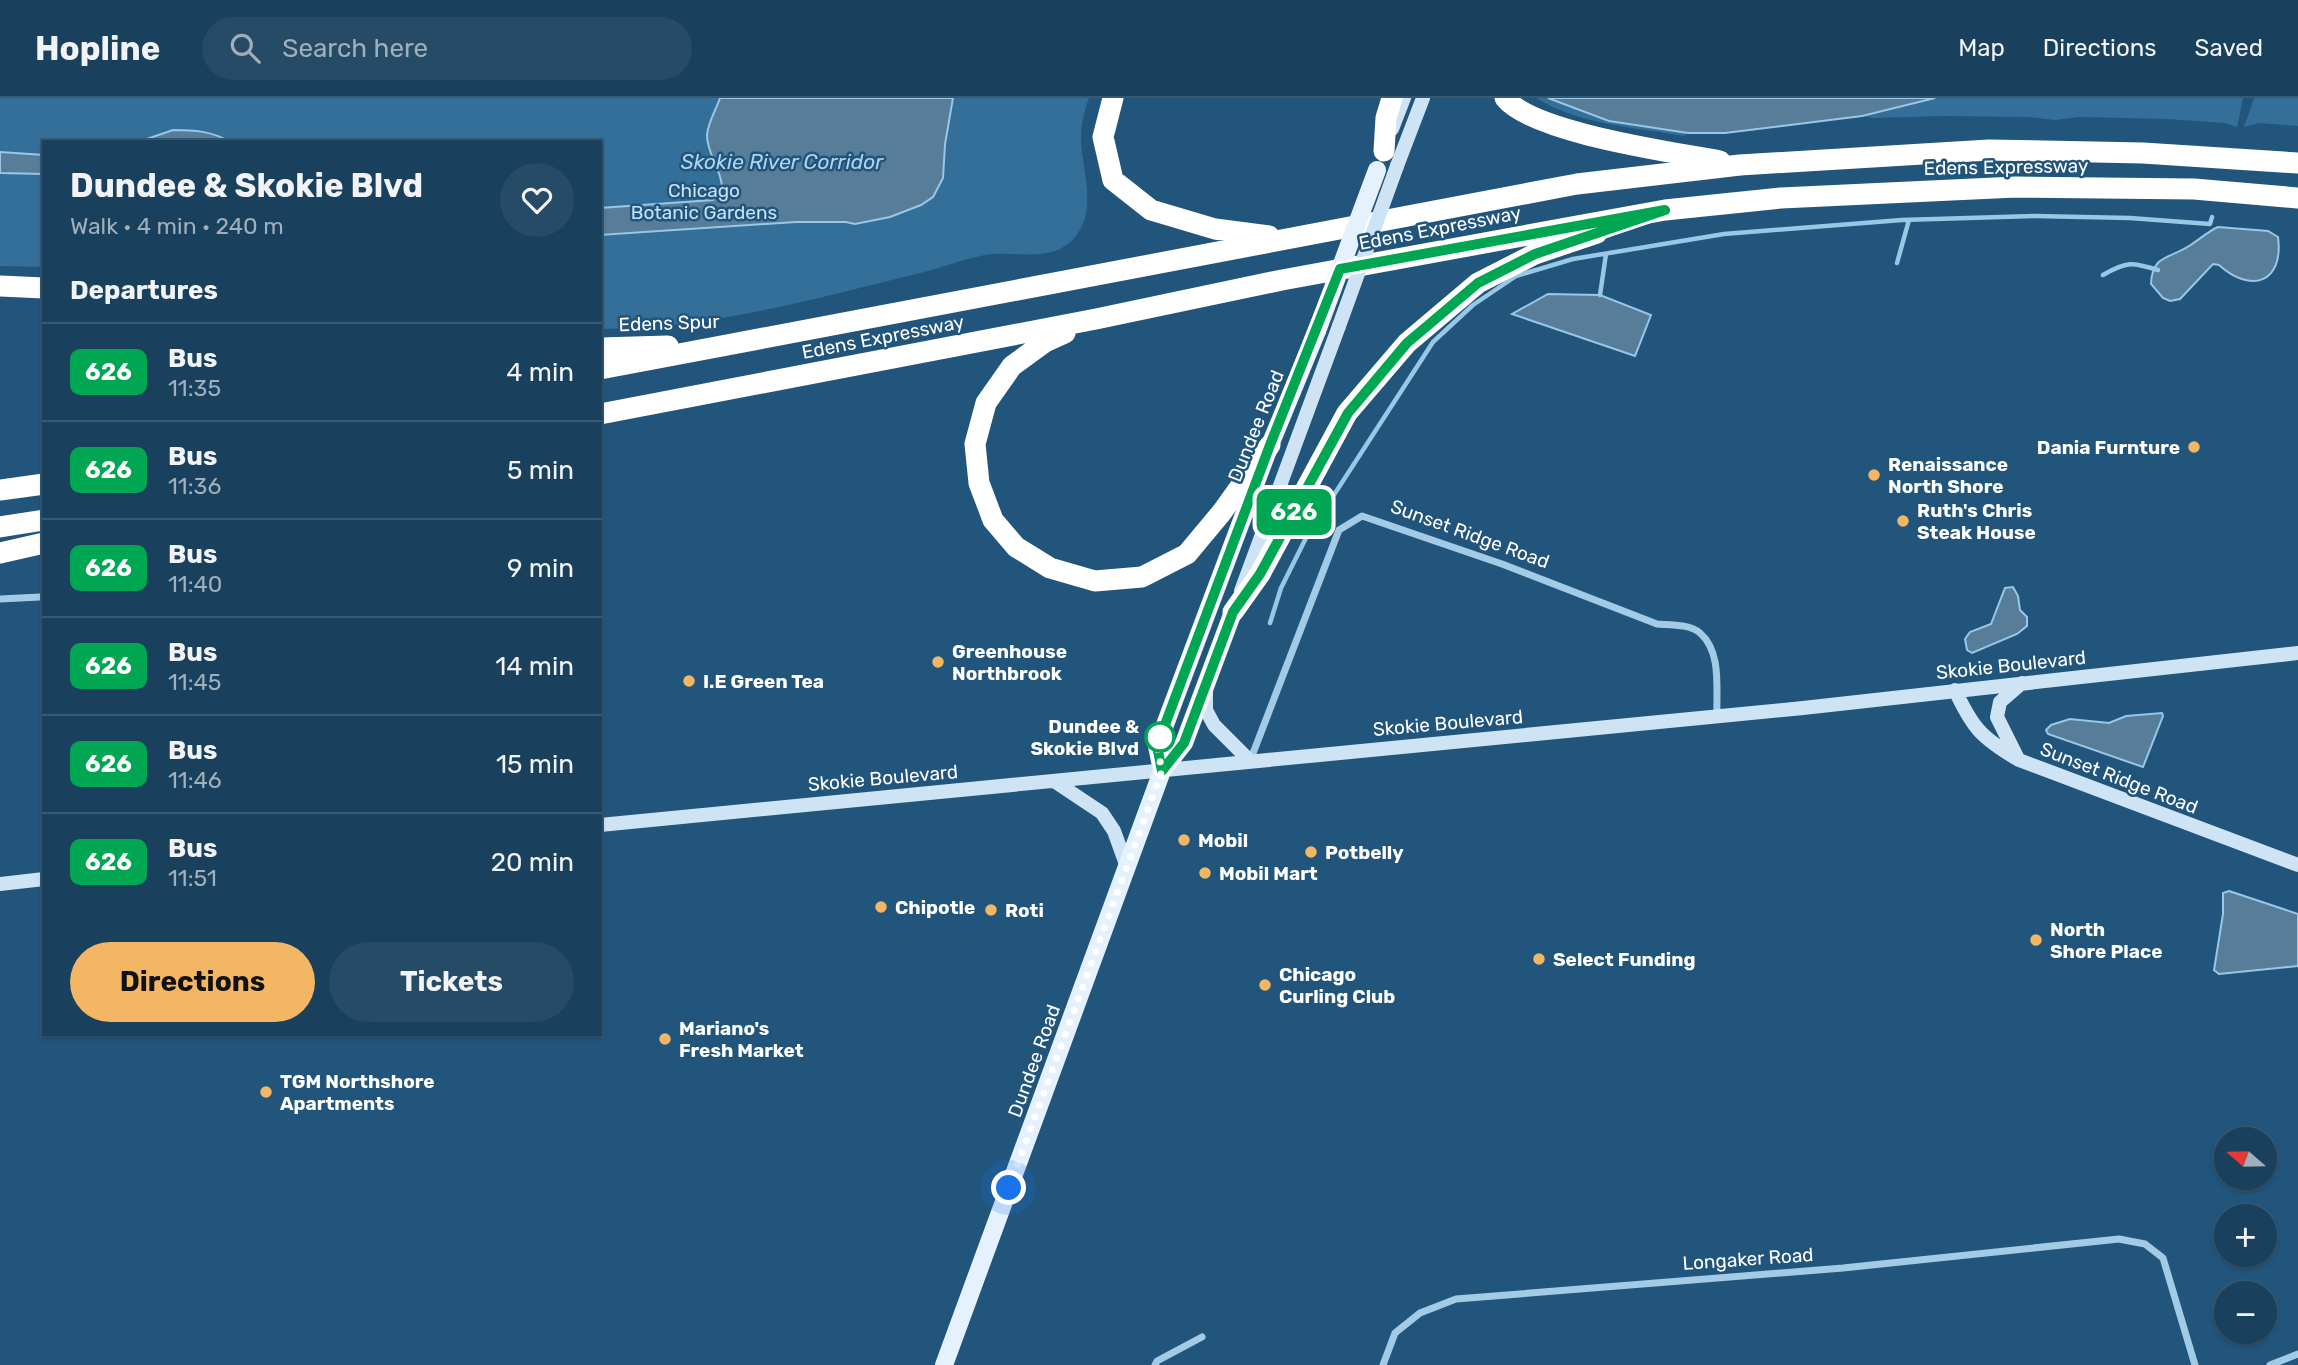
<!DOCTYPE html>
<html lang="en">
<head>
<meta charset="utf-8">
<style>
	:root { --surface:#19405d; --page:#264b66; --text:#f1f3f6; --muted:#9fafbc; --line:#375972; --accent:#f2b665 }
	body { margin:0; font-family:Rubik,sans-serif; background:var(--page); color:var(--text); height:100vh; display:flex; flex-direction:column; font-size:26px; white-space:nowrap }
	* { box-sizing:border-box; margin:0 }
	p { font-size:23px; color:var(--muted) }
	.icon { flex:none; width:38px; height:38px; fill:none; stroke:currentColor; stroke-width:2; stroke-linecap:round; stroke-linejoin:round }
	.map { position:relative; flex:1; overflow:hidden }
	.panel { position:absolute; left:42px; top:42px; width:560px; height:896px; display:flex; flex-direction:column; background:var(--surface); border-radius:0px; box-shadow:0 2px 5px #0004,0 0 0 2px var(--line) }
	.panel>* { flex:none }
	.badge { padding:0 14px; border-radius:10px; font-size:24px; line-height:46px }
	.needle { width:46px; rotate:290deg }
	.fabs { position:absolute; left:2214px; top:1029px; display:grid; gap:14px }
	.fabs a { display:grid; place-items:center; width:63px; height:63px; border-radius:50%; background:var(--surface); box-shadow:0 2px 5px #0004,0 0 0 2px var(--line); font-size:35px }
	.you { position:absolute; width:35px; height:35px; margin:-18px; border:5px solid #fff; border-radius:50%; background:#1a73e8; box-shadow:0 0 0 10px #1a73e833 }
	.map>.badge { position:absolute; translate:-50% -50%; box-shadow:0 0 0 4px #fff }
	h2 { padding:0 28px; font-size:26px; line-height:63px }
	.round { display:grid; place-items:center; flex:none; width:74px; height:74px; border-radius:37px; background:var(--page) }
	.head { display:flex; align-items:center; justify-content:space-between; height:119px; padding:0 28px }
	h1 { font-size:33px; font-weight:700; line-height:52px }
	.button { display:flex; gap:14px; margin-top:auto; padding:14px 28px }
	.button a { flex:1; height:80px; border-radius:42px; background:var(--accent); color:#111; font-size:28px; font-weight:700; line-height:80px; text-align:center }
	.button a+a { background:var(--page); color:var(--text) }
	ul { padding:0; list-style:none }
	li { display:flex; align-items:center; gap:21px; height:98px; padding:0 28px; border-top:2px solid var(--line) }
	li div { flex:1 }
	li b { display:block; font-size:26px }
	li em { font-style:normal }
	li .badge { min-width:77px; font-weight:700; text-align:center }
	header { display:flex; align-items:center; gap:42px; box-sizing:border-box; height:98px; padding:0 35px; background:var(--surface); border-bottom:2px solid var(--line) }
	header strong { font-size:33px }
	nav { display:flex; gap:38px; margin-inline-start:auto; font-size:24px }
	.search { width:490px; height:63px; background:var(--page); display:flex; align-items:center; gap:18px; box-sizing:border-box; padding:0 24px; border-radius:38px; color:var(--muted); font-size:26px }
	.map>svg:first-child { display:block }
	.green { fill:#346f9a }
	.water { fill:#577d99; stroke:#98c7e7; stroke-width:2 }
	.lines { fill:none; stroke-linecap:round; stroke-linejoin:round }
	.stream { stroke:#98c7e7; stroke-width:4.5 }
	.street { stroke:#a4cbe6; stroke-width:7 }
	.secondary { stroke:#cee4f5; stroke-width:14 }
	.primary { stroke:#e5f1fd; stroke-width:18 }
	.highway { stroke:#fff; stroke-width:21 }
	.secondary-bridge { stroke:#cee4f5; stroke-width:14 }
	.primary-bridge { stroke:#e5f1fd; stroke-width:18 }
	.line-casing { stroke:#fff; stroke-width:16 }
	.line { stroke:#00a651; stroke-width:10 }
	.walk { stroke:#fff; stroke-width:7; stroke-dasharray:0 12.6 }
	.poi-dot { fill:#f2b665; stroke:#21557c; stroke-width:2.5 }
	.stop-dot { fill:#fff; stroke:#00a651; stroke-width:3.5 }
	.labels { text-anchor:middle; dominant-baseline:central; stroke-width:5; stroke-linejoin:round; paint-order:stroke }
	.street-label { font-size:19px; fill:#fff; stroke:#21557c }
	.park-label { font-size:19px; fill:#c7e2f5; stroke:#21557c }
	.poi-label { font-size:19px; font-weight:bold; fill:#fff; stroke:#21557c; text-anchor:start }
	.stop-label { font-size:19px; font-weight:bold; fill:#fff; stroke:#21557c; text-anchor:end }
	.water-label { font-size:21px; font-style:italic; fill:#afd4ee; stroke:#21557c }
</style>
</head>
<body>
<header>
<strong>Hopline</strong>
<div class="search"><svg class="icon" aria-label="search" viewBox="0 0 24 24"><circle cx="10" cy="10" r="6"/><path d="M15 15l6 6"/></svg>Search here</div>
<nav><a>Map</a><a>Directions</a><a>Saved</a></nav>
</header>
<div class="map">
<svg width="2298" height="1267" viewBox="0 0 2298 1267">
	<rect width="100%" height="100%" fill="#21557c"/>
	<!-- green -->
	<path class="green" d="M0,0H1089C1084,13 1081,27 1081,42C1082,74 1098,111 1075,139C1051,168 1012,150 980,158C961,162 943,169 924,174C838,195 752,219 664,228C643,230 621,230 600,231V44H44V169L0,168Z
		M1536,0H1548L1609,23L1688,35L1684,38C1635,29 1579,27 1536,0Z
		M1935,0H2243L2237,29L2225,25L2167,21L2080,19L2055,22L2027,19L1943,18L1873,20L1862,18Z
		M2254,0H2298V28L2259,25L2244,29Z"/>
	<!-- water -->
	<path class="water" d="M720,0H953L945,46L943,80L933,99L921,107L890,119L855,126L846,124H796L600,137V110L713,102L722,96C724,74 707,58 707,37C708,24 716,12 720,0Z
		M1548,0H1935L1862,18L1725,35H1688L1609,23Z
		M173,32C194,32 212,33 230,44H138Z
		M0,54L44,57V76L0,75Z
		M2218,129L2268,133L2278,139C2284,185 2251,196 2219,167L2213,166L2180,201L2170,203L2163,200L2151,186C2152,157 2169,161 2189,148C2199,142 2207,134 2218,129Z
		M1548,196L1600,197L1651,217L1635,258L1512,216Z
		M2013,489L2018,498L2020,512L2027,519V528L2017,536L1972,555L1967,552L1965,541L1970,534L1991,526L2005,490Z
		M2162,615L2163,618L2143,669L2048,636L2046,632L2051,627L2070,621L2109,625L2126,618Z
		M2229,793L2298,816V868L2219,876L2214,872L2223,816V795Z"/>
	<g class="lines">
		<!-- stream -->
		<path class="stream" d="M1897,165L1909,122
			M2103,177C2127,163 2132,164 2158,172
			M1600,197L1606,156
			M1270,525L1281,490L1306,440L1433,244L1473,207L1516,178L1573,161L1724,136L1902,122L2035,118L2130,120L2210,126L2212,119"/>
		<!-- street -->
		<path class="street" d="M0,501L40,499
			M1250,663L1339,432L1362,418L1502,466L1657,526C1670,527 1690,526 1700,535C1722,554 1716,591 1717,618
			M1155,1267L1157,1263L1202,1239
			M1383,1267L1395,1235L1420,1215L1456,1201L1843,1170L2119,1141L2145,1146L2163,1160L2195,1267
			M2270,1267L2298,1256"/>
		<!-- secondary -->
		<path class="secondary" d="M1392,31L1404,0
			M1397,68L1423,0
			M1241,493L1339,228
			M1955,592C1973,631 1982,640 2019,662L2298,767
			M1206,594V612L1214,627L1250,663
			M2018,661L1997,619L2000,604L2022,585
			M1054,683L1102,715L1114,733L1127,769
			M600,727L1803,610L2298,555
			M0,786L44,781"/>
		<!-- primary -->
		<path class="primary" d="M1162,673L1157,648L1270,347L1317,233
			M944,1267L1162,673L1184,645L1233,514"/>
		<!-- highway -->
		<path class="highway" d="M1113,0L1103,39L1113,82L1151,112L1215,131L1269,138
			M1505,0C1533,35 1673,54 1720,63
			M1384,53L1386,20L1392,0
			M0,188L44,190
			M1065,235L1045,244L1012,268L986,305L975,346L979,385L993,422L1016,449L1050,470L1095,483L1142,479L1187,456L1222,414L1270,347
			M600,250L668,248
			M600,271L1577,86L1740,67L1989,52L2143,55L2298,65
			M600,316L1096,221L1282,182L1665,112L1781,100L2016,89L2194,91L2298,100
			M0,392L44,386
			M0,429L44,422
			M0,455L44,445
			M1233,514L1260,476L1347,315L1407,245L1478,185L1535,156L1597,135"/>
		<!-- secondary-bridge -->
		<path class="secondary-bridge" d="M1339,228L1397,68"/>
		<!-- primary-bridge -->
		<path class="primary-bridge" d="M1317,233L1377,72"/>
	</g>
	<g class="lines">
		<!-- line casing -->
		<g class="line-casing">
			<path id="line" d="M1665,112L1535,156L1478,185L1407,245L1348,315L1260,476L1233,514L1184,645L1162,673L1157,648L1270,347L1340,171Z"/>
		</g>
		<!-- line -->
		<use href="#line" class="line"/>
		<!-- walk -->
		<path class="walk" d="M1009,1090L1162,673L1157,648L1160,639"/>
	</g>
	<!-- markers -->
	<g class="poi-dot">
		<circle cx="2194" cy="349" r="7"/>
		<circle cx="1874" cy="377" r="7"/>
		<circle cx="1903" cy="423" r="7"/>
		<circle cx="938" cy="564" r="7"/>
		<circle cx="689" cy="583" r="7"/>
		<circle cx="1184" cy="742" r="7"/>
		<circle cx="1311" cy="754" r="7"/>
		<circle cx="1205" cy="775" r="7"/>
		<circle cx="881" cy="809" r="7"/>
		<circle cx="991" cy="812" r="7"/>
		<circle cx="2036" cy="842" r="7"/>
		<circle cx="1539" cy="861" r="7"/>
		<circle cx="1265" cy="887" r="7"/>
		<circle cx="665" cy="941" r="7"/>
		<circle cx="266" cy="994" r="7"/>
	</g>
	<circle class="stop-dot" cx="1160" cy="639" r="14"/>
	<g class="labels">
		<!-- street labels -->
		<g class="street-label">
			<text transform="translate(2006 69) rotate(-1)">Edens Expressway</text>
			<text transform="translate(1440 130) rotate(-11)">Edens Expressway</text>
			<text transform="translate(669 225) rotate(-2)">Edens Spur</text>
			<text transform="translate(883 239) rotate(-11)">Edens Expressway</text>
			<text transform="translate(1256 328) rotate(-68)">Dundee Road</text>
			<text transform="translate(1470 436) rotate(20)">Sunset Ridge Road</text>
			<text transform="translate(2011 567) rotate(-6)">Skokie Boulevard</text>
			<text transform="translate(1448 625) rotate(-5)">Skokie Boulevard</text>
			<text transform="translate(883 680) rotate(-5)">Skokie Boulevard</text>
			<text transform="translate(2119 680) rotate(21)">Sunset Ridge Road</text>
			<text transform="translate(1034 963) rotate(-70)">Dundee Road</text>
			<text transform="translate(1748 1161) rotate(-4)">Longaker Road</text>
		</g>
		<!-- park labels -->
		<g class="park-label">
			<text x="704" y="92">Chicago<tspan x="704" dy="22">Botanic Gardens</tspan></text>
		</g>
		<!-- poi labels -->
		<g class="poi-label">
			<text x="2180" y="349" text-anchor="end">Dania Furnture</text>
			<text x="1888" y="366">Renaissance<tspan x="1888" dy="22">North Shore</tspan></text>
			<text x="1917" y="412">Ruth's Chris<tspan x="1917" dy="22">Steak House</tspan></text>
			<text x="952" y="553">Greenhouse<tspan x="952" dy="22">Northbrook</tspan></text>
			<text x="703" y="583">I.E Green Tea</text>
			<text x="1198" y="742">Mobil</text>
			<text x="1325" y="754">Potbelly</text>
			<text x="1219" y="775">Mobil Mart</text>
			<text x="895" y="809">Chipotle</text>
			<text x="1005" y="812">Roti</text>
			<text x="2050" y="831">North<tspan x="2050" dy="22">Shore Place</tspan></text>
			<text x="1553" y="861">Select Funding</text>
			<text x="1279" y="876">Chicago<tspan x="1279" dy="22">Curling Club</tspan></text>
			<text x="679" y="930">Mariano's<tspan x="679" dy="22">Fresh Market</tspan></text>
			<text x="280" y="983">TGM Northshore<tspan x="280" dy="22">Apartments</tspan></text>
		</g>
		<!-- stop labels -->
		<g class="stop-label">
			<text x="1139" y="628">Dundee &amp;<tspan x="1139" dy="22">Skokie Blvd</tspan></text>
		</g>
		<!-- water labels -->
		<g class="water-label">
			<text x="782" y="63">Skokie River Corridor</text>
		</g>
	</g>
</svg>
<div class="fabs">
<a><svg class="needle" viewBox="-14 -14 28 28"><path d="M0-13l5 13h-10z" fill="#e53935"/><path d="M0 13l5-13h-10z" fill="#9fafbc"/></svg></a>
<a>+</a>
<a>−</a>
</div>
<div class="you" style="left:1009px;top:1090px"></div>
<b class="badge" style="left:1294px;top:414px;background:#00a651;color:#fff">626</b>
<section class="panel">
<div class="head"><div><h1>Dundee &amp; Skokie Blvd</h1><p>Walk · 4 min · 240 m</p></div><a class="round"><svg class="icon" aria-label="heart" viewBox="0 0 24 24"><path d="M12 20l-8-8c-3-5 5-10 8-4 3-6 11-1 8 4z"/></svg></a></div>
<h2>Departures</h2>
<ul>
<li><span class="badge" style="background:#00a651;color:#fff">626</span><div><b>Bus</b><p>11:35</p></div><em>4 min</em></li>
<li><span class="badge" style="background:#00a651;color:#fff">626</span><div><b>Bus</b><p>11:36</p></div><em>5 min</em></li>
<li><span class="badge" style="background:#00a651;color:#fff">626</span><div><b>Bus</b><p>11:40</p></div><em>9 min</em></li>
<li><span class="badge" style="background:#00a651;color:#fff">626</span><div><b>Bus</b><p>11:45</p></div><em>14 min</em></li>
<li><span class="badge" style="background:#00a651;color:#fff">626</span><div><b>Bus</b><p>11:46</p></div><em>15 min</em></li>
<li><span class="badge" style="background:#00a651;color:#fff">626</span><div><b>Bus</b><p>11:51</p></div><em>20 min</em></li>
</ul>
<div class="button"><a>Directions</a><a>Tickets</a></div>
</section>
</div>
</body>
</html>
